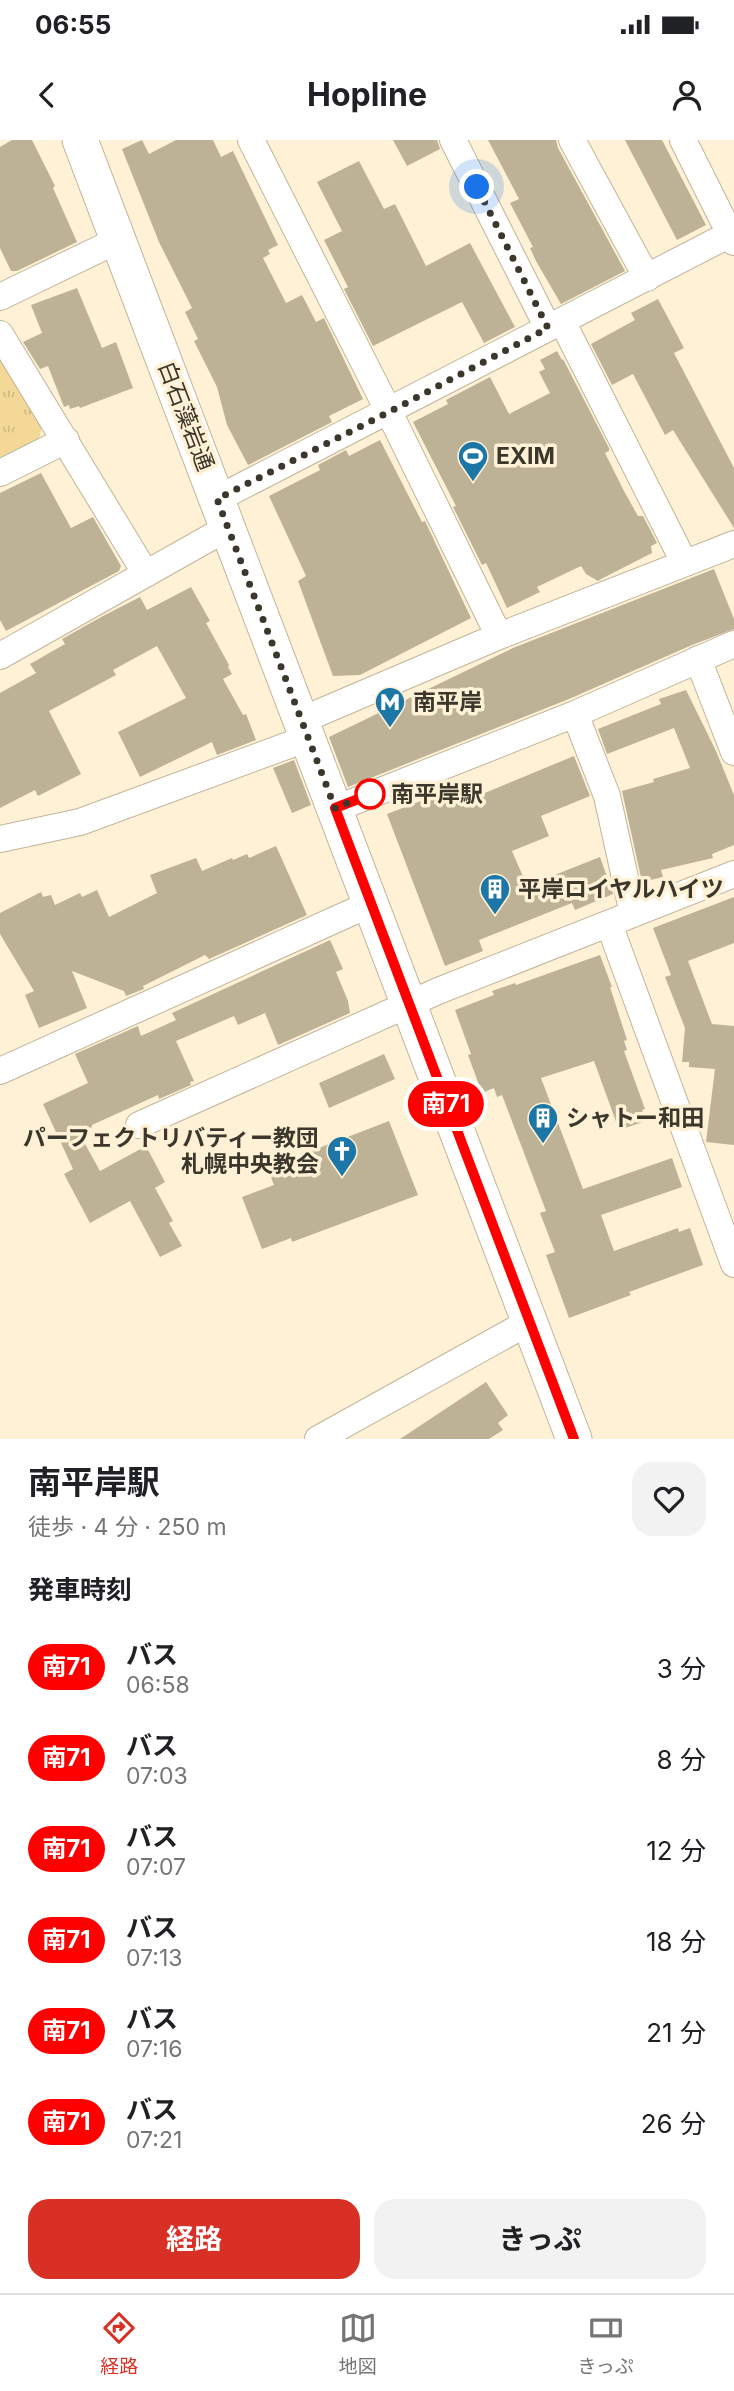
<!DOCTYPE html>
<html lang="ja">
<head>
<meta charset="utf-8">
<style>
	:root { --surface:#fff; --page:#f2f2f2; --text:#202124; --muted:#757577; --line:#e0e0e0; --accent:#d93025 }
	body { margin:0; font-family:Inter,"Noto Sans JP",sans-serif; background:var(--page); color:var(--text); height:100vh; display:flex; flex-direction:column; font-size:26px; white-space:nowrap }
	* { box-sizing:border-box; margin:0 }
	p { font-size:23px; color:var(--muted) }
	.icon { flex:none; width:38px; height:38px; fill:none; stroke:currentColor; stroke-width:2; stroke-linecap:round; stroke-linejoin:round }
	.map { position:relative; height:1299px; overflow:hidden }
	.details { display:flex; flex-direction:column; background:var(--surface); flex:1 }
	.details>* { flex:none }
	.badge { padding:0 14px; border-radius:23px; font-size:24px; line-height:46px }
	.you { position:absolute; width:35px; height:35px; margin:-18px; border:5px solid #fff; border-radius:50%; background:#1a73e8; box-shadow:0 0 0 10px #1a73e833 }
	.map>.badge { position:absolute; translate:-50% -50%; box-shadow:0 0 0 4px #fff }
	h2 { padding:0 28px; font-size:26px; line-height:63px }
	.round { display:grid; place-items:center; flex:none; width:74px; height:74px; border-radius:21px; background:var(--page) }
	.head { display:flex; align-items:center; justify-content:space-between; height:119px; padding:0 28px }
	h1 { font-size:33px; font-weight:700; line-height:52px }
	.cta { display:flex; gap:14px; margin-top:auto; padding:14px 28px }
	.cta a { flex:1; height:80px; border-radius:21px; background:var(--accent); color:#fff; font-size:28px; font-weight:700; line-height:80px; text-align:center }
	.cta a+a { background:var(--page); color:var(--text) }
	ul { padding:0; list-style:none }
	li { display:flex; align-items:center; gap:21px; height:91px; padding:0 28px }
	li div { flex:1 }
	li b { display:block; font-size:26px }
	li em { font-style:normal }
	li .badge { min-width:77px; font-weight:700; text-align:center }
	.status { display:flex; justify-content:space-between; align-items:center; height:49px; padding:0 35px; background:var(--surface); direction:ltr }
	.status svg { height:19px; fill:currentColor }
	header { display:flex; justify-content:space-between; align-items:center; height:91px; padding:0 28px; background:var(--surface); font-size:32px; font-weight:700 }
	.dock { display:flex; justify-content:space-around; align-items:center; height:98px; border-top:2px solid var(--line); background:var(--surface); font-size:19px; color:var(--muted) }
	.dock a { display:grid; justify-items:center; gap:4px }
	.dock .on { color:var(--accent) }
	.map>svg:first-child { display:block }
	.park { fill:url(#park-tufts) }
	.building { fill:#bdb296 }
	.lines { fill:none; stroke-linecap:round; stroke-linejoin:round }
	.minor-casing { stroke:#c0b499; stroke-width:28 }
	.major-casing { stroke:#c0b499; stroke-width:37 }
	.minor { stroke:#fff; stroke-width:26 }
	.major { stroke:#fff; stroke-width:35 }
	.line-casing { stroke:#fff; stroke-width:16 }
	.line { stroke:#f00; stroke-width:10 }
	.walk { stroke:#3c372c; stroke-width:7; stroke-dasharray:0 12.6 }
	.stop-dot { fill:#fff; stroke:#f00; stroke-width:3.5 }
	.labels { text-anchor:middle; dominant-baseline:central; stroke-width:7; stroke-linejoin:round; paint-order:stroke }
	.street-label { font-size:23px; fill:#3c372c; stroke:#fef1d5 }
	.poi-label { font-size:23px; font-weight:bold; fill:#3c372c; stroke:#fef1d5; text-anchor:start }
	.stop-label { font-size:23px; font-weight:bold; fill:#3c372c; stroke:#fef1d5; text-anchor:start }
</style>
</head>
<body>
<div class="status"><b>06:55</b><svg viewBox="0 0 49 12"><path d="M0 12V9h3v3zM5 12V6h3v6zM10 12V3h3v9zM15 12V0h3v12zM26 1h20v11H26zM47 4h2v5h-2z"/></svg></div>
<header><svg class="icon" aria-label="back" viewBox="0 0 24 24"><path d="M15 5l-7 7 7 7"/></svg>Hopline<svg class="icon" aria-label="person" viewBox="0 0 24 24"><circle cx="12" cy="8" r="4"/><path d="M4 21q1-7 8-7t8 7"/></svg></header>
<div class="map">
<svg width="734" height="1299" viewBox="0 0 734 1299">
	<defs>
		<pattern id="park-tufts" width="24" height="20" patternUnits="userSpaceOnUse" patternTransform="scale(1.75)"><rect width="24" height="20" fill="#f3d897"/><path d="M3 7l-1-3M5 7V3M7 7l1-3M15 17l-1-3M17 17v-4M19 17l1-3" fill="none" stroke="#d1ba82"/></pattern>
	</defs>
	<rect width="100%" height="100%" fill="#fef1d5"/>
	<!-- park -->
	<path class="park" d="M0,217L42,287L39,299L0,317Z"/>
	<!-- building -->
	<path class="building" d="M12,0H32L55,46L53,48L77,102L17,131H11L0,108V7Z
		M142,0L149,14L176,0H213L221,17L233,11L278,105L268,110L270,114L263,118L286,163L302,155L316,182L324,178L363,259L329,276L332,282L248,325L227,285L217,247L194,201L198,199L185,172L192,168L159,102L122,9Z
		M393,0H437L440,9L407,26Z
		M488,0H556L558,8L625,131L561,164L536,121L530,108L533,107L510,63L519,59Z
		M625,0H662L706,85L677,100Z
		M359,21L384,69L395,64L426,126L470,103L515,187L484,203L462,162L373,206L344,149L348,147L324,100L342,91L317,42Z
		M77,148L102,208L116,202L133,248L80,268L79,266L70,269L69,265L64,267L48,226L40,229L23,202L42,193L31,165Z
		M658,159L684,208L674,213L734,328V388L673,290L665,295L633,234L612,245L591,204L635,180L631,173Z
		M557,211L562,220L563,219L609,308V311L605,313L624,351L638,376H643L657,403L651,406L652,413L603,438L598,441L586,434L581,426L537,447L540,452L507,468L486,423L482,425L453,367L456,366L413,282L448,264L446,260L490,237L509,274L550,253L539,232L545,229L540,220Z
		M380,300L422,382L425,381L471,478L360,535L333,536L298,441L306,436L269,356L320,330L318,325L346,310L349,316Z
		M41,333L71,388L93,377L121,426L119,431L6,491L0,480V353Z
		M714,429L734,479V489L692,505L569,559L348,647L329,597L513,508Z
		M191,447L210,481L206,483L229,525L228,527L232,534L223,539L243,575L246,574L256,600L217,615L212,602L140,637L118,592L186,558L157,506L113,530L116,535L49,571L81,634L38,656L35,650L0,668V553L36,533L30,524L65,504L62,499L103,476L140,457L147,470Z
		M686,550L716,611L734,655V705L712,714L713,718L661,730L663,737L642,742L622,651L654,642L653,639L690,628L674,588L607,614L598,589L661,564L659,559Z
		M574,616L590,656L541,676L549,696L512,711L527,746L600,717L613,754L575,770L572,763L479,800L483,811L445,826L387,674L431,657L428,649L449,641L458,664Z
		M294,620L311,665L292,673L273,628Z
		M276,706L307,775L209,819L205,815L143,846L144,849L126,856L124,851L72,831L87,868L39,888L25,855L34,851L0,794V773L41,752L43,757L51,755L55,765L80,753L82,757L97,750L109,777L157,753L150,735L196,718L202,731L232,718L233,720L247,714L249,718Z
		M734,757V803L688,821L712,884L734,886V1005L706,1002L715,929L689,927V922H682L685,888L665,837L671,835L653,788Z
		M330,800L343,829L336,832L348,861L350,873L278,905L265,873L238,885L234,876L176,901L194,941L190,942L191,945L159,959L158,955L92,985V987L79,993L100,1031L146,1006L165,1042L155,1048L173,1081L169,1083L182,1106L160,1117L130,1061L90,1083L64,1034L73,1029L43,964L88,943L75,914L138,886L141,896L176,880L172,873Z
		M600,815L612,847H610L627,900L624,901L627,910L624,911L645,969L642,970L646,981L619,990L594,921L541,938L583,1049L672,1018L682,1047L601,1075L614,1111L678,1088L679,1092L690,1088L703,1125L629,1152L631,1155L569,1178L546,1115L555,1112L540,1073L546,1071L502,955L497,957L494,948L482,953L468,915L471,914L455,870L494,855L492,851L515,843L516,845Z
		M384,914L395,939L329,968L319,943Z
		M389,981L418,1055L292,1102L291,1098L262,1109L242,1057L274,1045L267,1028Z
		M486,1242L508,1275L498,1283L503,1290L489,1299H400Z"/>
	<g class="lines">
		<!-- minor casing -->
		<g class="minor-casing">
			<path id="minor" d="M251,0L389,272L499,496
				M453,0L548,188
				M572,0L647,138
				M683,0L734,102
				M0,157L118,100
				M562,181L684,422
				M0,194L146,434
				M0,333L66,300
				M217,359L734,92
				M0,516L227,388
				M698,519L734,612
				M575,574L607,656L633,774
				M302,580L499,496L734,404
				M335,669L575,574L734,504
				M0,699L80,682L308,598
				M609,784L734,1124
				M0,931L370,764
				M139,985L438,851L734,734
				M318,1299L529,1182"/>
		</g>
		<!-- major casing -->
		<g class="major-casing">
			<path id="major" d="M80,0L574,1299"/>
		</g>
		<!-- minor -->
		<use href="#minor" class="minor"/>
		<!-- major -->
		<use href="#major" class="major"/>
	</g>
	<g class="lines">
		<!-- line casing -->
		<g class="line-casing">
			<path id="line" d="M374,653L335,668L574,1299"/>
		</g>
		<!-- line -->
		<use href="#line" class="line"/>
		<!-- walk -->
		<path class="walk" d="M370,654L335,668L217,359L389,272L548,188L477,47"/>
	</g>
	<!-- icons -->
	<defs>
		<g id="stadium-pin" transform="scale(1.575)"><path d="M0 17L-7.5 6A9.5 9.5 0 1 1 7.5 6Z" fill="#1d77a6" stroke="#fef1d5"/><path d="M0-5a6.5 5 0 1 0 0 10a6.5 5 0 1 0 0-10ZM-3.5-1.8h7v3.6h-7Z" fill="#fff"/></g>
		<g id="metro-pin" transform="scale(1.575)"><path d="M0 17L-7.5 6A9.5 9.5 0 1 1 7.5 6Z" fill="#1d77a6" stroke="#fef1d5"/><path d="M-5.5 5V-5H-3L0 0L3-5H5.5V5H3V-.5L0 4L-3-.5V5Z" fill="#fff"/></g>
		<g id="building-pin" transform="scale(1.575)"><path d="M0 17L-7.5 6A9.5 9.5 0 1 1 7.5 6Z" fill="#1d77a6" stroke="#fef1d5"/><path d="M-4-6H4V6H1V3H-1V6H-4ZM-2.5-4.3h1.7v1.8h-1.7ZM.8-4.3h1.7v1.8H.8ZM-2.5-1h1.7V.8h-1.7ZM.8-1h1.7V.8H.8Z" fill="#fff"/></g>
		<g id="church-pin" transform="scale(1.575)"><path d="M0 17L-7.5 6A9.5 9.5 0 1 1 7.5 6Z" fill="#1d77a6" stroke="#fef1d5"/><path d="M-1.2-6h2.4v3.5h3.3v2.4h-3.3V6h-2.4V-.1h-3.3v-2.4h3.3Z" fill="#fff"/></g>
	</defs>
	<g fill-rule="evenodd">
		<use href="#stadium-pin" x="473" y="316"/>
		<use href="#metro-pin" x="390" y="562"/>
		<use href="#building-pin" x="495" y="749"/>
		<use href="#building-pin" x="543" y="978"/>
		<use href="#church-pin" x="342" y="1011"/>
	</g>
	<!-- markers -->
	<circle class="stop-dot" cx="370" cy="654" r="14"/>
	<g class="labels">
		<!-- street labels -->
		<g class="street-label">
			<text transform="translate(186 276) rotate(69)">白石藻岩通</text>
		</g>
		<!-- poi labels -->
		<g class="poi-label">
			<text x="496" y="316">EXIM</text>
			<text x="413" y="562">南平岸</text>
			<text x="518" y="749">平岸ロイヤルハイツ</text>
			<text x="566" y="978">シャトー和田</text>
			<text x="319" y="998" text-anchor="end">パーフェクトリバティー教団<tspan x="319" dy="26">札幌中央教会</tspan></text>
		</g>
		<!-- stop labels -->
		<g class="stop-label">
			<text x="391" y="654">南平岸駅</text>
		</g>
	</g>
</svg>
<div class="you" style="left:477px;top:47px"></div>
<b class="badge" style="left:446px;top:964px;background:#f00;color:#fff">南71</b>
</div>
<section class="details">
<div class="head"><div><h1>南平岸駅</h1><p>徒歩 · 4 分 · 250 m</p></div><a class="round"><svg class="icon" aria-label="heart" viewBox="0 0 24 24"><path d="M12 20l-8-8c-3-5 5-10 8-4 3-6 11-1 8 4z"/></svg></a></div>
<h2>発車時刻</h2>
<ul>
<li><span class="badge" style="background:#f00;color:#fff">南71</span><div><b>バス</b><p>06:58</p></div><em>3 分</em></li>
<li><span class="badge" style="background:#f00;color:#fff">南71</span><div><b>バス</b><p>07:03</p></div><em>8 分</em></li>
<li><span class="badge" style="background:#f00;color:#fff">南71</span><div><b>バス</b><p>07:07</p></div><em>12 分</em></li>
<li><span class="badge" style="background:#f00;color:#fff">南71</span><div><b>バス</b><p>07:13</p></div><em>18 分</em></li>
<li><span class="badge" style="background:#f00;color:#fff">南71</span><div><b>バス</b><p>07:16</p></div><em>21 分</em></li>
<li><span class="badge" style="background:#f00;color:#fff">南71</span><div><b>バス</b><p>07:21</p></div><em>26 分</em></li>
</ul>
<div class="cta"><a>経路</a><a>きっぷ</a></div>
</section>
<nav class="dock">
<a class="on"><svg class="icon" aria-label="directions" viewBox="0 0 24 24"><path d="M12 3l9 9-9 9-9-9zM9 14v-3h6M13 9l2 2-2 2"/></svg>経路</a>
<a><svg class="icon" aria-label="map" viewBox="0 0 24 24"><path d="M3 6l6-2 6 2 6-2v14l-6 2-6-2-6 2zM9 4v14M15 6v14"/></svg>地図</a>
<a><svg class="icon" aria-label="tickets" viewBox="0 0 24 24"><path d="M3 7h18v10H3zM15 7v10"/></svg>きっぷ</a>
</nav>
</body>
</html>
